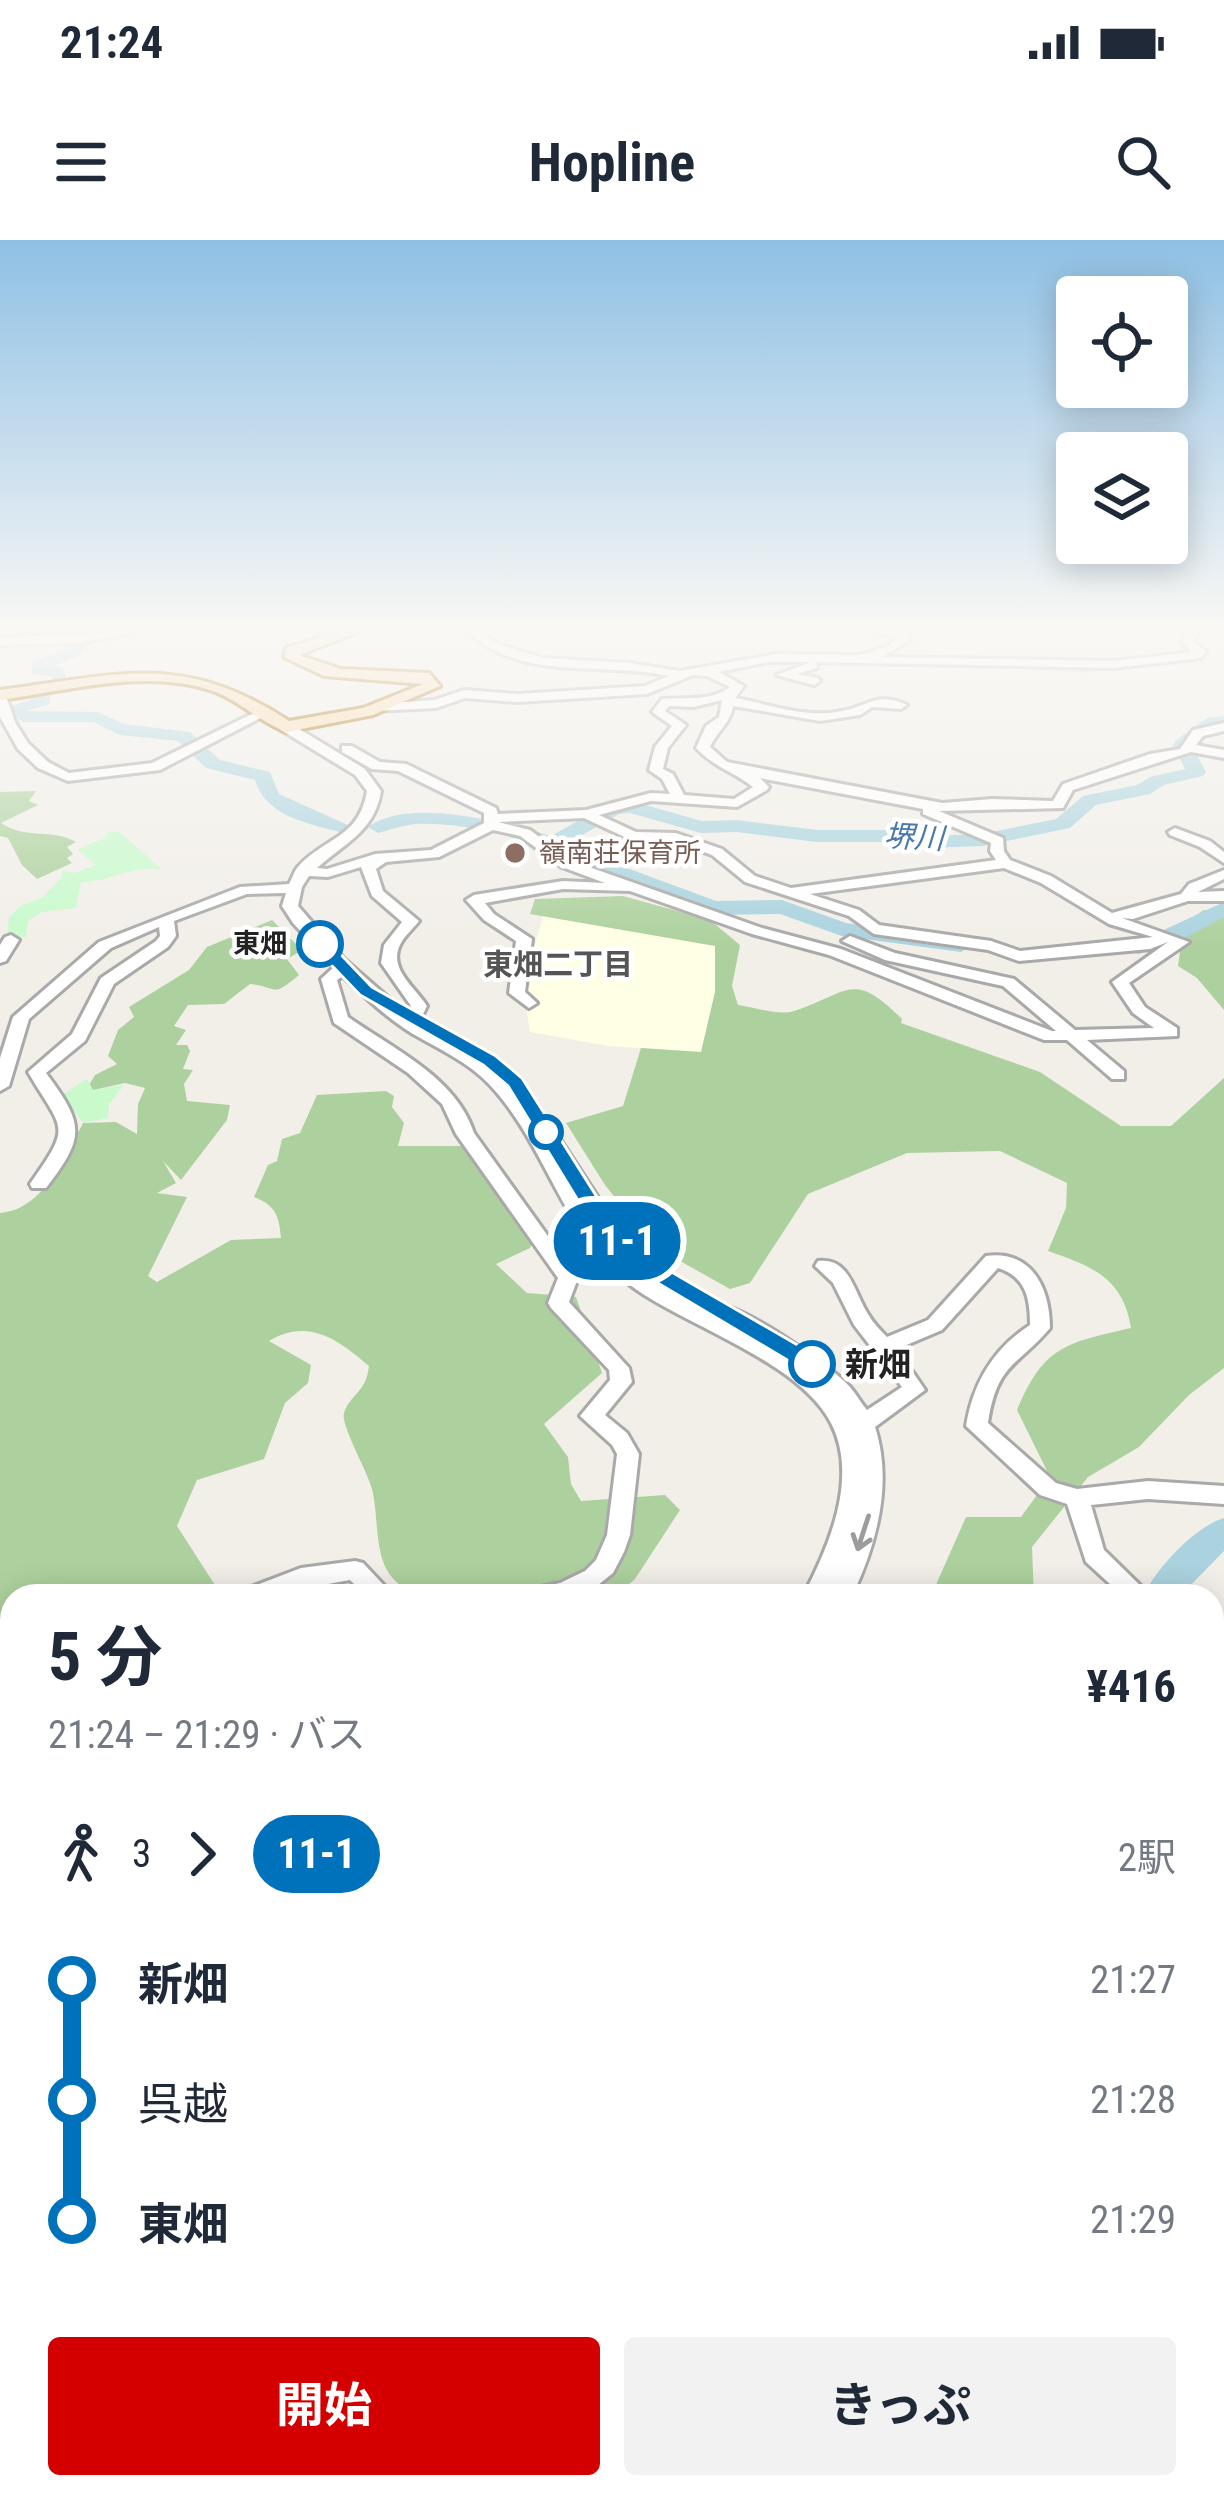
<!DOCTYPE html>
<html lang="ja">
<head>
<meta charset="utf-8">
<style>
	:root { --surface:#fff; --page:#f2f2f3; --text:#1f2937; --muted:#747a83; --accent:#d40000 }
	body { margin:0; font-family:"Roboto Condensed","Noto Sans JP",sans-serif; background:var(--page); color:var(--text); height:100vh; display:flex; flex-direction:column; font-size:45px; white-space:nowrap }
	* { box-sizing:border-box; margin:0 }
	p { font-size:39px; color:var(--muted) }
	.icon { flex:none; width:66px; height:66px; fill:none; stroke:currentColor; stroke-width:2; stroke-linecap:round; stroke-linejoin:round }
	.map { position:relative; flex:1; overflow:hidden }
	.side { position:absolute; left:0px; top:1344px; width:1224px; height:915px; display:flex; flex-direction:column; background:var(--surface); border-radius:36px 36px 0 0; box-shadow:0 6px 30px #0003 }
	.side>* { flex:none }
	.badge { padding:0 24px; border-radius:39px; font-size:42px; line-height:78px }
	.buttons { position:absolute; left:1056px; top:36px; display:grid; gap:24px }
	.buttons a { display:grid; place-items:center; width:132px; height:132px; border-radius:12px; background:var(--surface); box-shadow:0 6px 30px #0003; font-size:60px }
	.map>.badge { position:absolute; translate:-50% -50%; box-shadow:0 0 0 6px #fff }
	.legs { display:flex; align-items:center; gap:18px; height:132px; padding:0 48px; font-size:39px }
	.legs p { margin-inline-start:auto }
	.overview { display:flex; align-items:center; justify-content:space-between; height:204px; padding:0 48px }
	h1 { font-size:66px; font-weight:700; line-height:90px }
	.primary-button { display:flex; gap:24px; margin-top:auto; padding:24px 48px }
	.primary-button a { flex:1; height:138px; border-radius:12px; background:var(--accent); color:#fff; font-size:48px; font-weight:700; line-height:138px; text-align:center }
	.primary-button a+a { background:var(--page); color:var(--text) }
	ul { padding:0 48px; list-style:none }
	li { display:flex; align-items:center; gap:42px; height:120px; font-size:45px }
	li i { display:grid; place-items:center; width:18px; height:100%; margin:0 15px; background:currentColor }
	li i::after { content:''; width:30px; height:30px; margin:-15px; border:9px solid; border-radius:50%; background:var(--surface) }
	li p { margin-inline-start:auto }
	li:first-child i { background:linear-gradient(#0000 50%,currentColor 0) }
	li:last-child i { background:linear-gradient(currentColor 50%,#0000 0) }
	.status { display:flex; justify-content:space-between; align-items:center; height:84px; padding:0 60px; background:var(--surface); direction:ltr }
	.status svg { height:33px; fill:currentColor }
	header { display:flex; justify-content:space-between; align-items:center; height:156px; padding:0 48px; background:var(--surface); font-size:54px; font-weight:700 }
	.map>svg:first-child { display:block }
	.education { fill:#ffffe5 }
	.forest { fill:#add19e }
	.park { fill:#c8facc }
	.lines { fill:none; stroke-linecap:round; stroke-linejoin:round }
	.stream { stroke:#aad3df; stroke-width:3 }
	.river { fill:#aad3df; fill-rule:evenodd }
	.minor-casing { stroke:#a9a9a9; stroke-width:6 }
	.major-casing { stroke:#a06b00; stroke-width:6 }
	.minor { fill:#fff; fill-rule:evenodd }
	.major { fill:#fcd6a4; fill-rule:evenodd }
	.oneway { stroke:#9c9c9c }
	.line-1 { fill:#0072bc; stroke:#fff; stroke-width:3 }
	.education-dot { fill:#8d6e63; stroke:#fff; stroke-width:4.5 }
	.stop-1-dot { fill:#fff; stroke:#0072bc; stroke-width:6 }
	.labels { text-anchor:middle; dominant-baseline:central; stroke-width:9; stroke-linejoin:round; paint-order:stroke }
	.far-education-label { font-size:27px; fill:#785e54; stroke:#fff; text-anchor:start }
	.far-stop-label { font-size:27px; font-weight:bold; fill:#222; stroke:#fff; text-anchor:end }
	.far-water-label { font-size:30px; font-style:italic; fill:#4a7aab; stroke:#fff }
	.far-neighbourhood-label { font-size:30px; font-weight:bold; fill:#555; stroke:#fff }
	.stop-label { font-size:33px; font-weight:bold; fill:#222; stroke:#fff; text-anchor:start }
</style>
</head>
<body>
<div class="status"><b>21:24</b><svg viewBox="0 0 49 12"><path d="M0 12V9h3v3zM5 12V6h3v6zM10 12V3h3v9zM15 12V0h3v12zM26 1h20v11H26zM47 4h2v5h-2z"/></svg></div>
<header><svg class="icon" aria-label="menu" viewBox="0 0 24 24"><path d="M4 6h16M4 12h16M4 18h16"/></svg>Hopline<svg class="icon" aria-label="search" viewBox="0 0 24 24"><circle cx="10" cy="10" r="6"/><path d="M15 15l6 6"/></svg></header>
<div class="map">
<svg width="1224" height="2258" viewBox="0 0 1224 2258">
	<rect width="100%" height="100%" fill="#f2efe9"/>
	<!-- education -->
	<path class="education" d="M543,676L715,705V752L701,812L609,806L530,792L523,748Z"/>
	<!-- forest -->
	<path class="forest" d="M36,551L29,561L38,565L1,583C25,600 52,588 76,602L67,607L73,614L67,618L72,623L37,639L22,625L8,598L0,596V552Z
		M623,656L710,680L740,705L732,746L738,765C754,767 779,776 794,771C849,753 852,729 902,779L901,783L1040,832L1121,886H1171L1224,838V1128L1189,1155L1139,1207L1088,1237L1032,1307L1034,1356H931L966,1277H1021L1050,1237L1017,1170C1044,1106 1065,1103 1131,1088C1123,1037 1091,1026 1048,1011L1066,968L1067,943L1000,911L907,913L808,954L750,1043L730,1049L655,1007L605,945L566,883L623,866L641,808L701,812L715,752V706L530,674L535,659Z
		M1204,670L1224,671V770L1197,738L1178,726L1184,683Z
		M272,680L300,708L301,711L287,719L299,735C270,759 280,747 250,744L224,764L188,765L174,786L186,790L176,805H187L190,811L183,829L193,830L184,844L187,861L230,865L227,880L181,940L163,921L176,943L157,953L187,957L148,1036L157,1042L231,1000L281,998C279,977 277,966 254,957L268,925L277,921L282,899L300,893L317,855L386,851L394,856L392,867L404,883L398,906H461L521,954L538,986L530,1008L496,1024L527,1053L576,1057L602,1133L544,1184L568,1217L571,1244L581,1261L665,1255L680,1270L635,1339L615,1356C594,1355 572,1345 552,1346C506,1348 416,1381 387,1330C375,1310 378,1272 372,1249C368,1232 340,1184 344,1173C351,1153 366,1153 369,1126C339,1100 308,1077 269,1101L311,1125L308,1143L285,1163L264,1219L197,1240L177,1286L222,1356H12V1378L5,1382L12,1412V1518L0,1527V973C43,970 66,916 83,883L116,882L137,894L138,864L145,848L125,843L93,850L89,845L95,835L117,824L108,816L118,790L134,777L129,767L189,730L207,707Z"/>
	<!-- park -->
	<path class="park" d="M120,592L161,629C130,625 111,642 81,642L76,668L42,672L28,681L26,697L7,698L9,677L22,665L42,658L62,637V630L74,633L96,625L77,609L105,598L108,592Z
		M87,839L93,850L124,845L109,864L108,878L83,883L62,855Z"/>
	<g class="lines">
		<!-- stream -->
		<path class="stream" d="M896,423L951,424
			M1004,425L1086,431L1111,427"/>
		<!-- river -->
		<path class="river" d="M78,391H94L81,415L53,426L63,427L68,445H56L51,436L32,434L33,421L68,408Z
			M44,455L50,456V464L26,471L98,472L124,484L190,492L220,520L270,532L279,554L350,586L340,592C306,583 266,576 255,540L206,528L178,501L120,495L94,482H24L1,470Z
			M1224,476V486L1192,506L1206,532L1203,536L1164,545L1150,554L1096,565L1070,588L982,606L926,608L898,602H817L737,592L701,593L630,573L619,574L565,605L716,661L782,660L846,683L969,700L972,705L961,712L842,696L780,674L714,675L557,619C532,595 452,582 416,584C404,585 390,590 378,593L368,587C409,556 505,583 551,596L608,564L631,561L702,581L737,580L817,590H898L926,596L982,594L1056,579L1083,556L1137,545L1150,537L1185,529L1173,505L1175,501L1207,478Z
			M1224,662V677L1170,706L1138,714L1127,707Z
			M1224,1278V1311L1180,1356H1143C1157,1328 1193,1288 1224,1278Z
			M913,2247H963L961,2258H911Z"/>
		<!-- minor casing -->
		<g class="minor-casing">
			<path id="minor" d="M113,391H139L81,403L0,405V397L81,395Z
				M467,391H480L497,404L543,418L629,423L680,431L776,414L860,415L886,407L898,398L872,391H904L911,399L883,417L1114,421L1193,412L1181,403L1187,391H1199L1193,402L1206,411L1201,418L1114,428L816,422L817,428L797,434L818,438L820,441L814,445L776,435L811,422H768L719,432L744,446L735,458C769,464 807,479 842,471C869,466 877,451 907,465L901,469L872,467L860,475L820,481L733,466C731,483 717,491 710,507L727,522L942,563L992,559L1053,561L1063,544L1150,514L1180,509L1193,490L1224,483V491L1203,496L1196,505L1224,510V518L1191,512L1073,550L1063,568L939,571L1003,598L1004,611L1010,620L1051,636L1112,673L1181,654L1189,644L1224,630V639L1198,652L1224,651V661H1188L1133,679L1122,678L1189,702L1129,743L1145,767L1177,788V796L1087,800L1124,831V839H1112L1067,800H1044L829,715L752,694L630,651L563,649L485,663L494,674L532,699L525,752L537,763L529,768L509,753L516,701L484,680L466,660L474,655L563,641L605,643L562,627L520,596L493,590L439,617L386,622L376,629L383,651L419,681C413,689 404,696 400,705C388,729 416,748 427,766L420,780L416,781C468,814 497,825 533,878H546L625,999L664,1033L661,1038L649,1039L709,1073L707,1069L710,1064C737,1060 830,1125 850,1147C856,1154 861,1163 867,1170L902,1147L854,1085L833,1043L815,1026L818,1021C850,1017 854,1053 868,1074C873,1083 880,1090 887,1097L928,1080L986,1016C1032,1010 1050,1048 1050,1088C1017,1127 997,1123 988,1183L1056,1243L1077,1249L1148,1241L1224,1246V1264L1148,1259L1091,1265L1104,1310L1151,1356H1123L1086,1322L1067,1264L1040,1255L966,1186C973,1143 993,1109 1030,1085C1030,1058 1026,1037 998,1028L942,1090L897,1109L925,1150L875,1187C893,1243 877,1303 852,1356H828L829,1353L803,1356C829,1307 859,1237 831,1183C799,1122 692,1088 637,1050C562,999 549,907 489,844C468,822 439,809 413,794C387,778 365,757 343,736L337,740L348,777C393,809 456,837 474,893L578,1038L569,1062L629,1128L632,1142L605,1175L627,1193L639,1214L630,1295L624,1312L613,1333L587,1354L526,1356L530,1349L560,1343L585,1331L596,1320L607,1295L617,1214L612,1205L580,1176L610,1140L609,1130L551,1068L548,1063L558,1038L456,894L442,864L408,833L334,783L321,739L334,727L293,683L282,666L286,653L247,654L174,681L176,696L168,707L114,744L85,801L46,833C85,885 85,897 46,948H32L30,944C73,883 63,892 28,832L72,794L101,738L156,701L160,696L159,687L111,708L29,779L9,846L0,851V818L13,777L99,702L240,647L289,644C292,639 294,632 297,628C324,597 359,599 367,551L355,535L281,490V484H291L365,529L381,551C375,591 345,603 317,628L327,629L375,614L431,610L484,583V573L398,531L372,529L342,512V506H352L380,522L406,524L496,568L498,574L586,570L651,553L670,554L662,539L649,530L655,507L672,486L652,472L662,459C685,457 710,462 730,447L707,436L693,435L647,454L518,462L465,458L436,468L374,471V465L378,464L434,460L464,450L518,454L645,446L669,436C601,421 522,443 467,391ZM722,460L719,477L706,486L696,508C714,527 734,532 753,547L734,559L684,555L673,534L663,529L668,508L686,485L665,471L669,466L694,467ZM760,538L923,569V574L991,603L990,611L996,620L791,648L755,636L722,609L676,593L636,592L599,575L651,561L737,567L767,550L769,547ZM584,578L629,599L674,601L712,615L745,642L849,676L874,694L988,710L1019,721L1150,709L1168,702L1112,742L1133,773L1154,788L1075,790L1014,739L895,713L850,696L842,701L885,720L1003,746L1056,791H1052L841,709L762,688L572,621L530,590L498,582ZM361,627L372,656L402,682L384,705L381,723L411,766L407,774L344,719L298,666L302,647L309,636L328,637ZM1004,628L1041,643L1109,684L1153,697L1020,711L991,701L879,685L859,670L810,654Z
				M0,452L6,456L15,482L28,503L48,522L69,533L152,523L260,470L270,473L160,530L68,541L38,528L18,509L0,477Z
				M1175,588L1210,601L1224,612V623L1200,607L1170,595L1168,592Z
				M11,695L19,700L6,721L0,723V705L5,697Z
				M355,1321L363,1323L394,1356H366L350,1340C312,1346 281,1356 242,1356L246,1349L301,1328Z
				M12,1457V1479L0,1483V1461Z
				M1212,2151L1224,2156V2202L1212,2197Z
				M239,2247H277L272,2258H234Z
				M585,2247H621L623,2258H587Z
				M622,2247H658L660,2258H624Z"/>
		</g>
		<!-- major casing -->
		<g class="major-casing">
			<path id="major" d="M339,391H361L299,415L341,429L429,433L440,446L373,475L286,492C260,482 240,461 213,451C145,428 68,451 0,460V450C118,435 182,411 289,481L363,468L423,444L324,436L284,417L286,408Z"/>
		</g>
		<!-- minor -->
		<use href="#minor" class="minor"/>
		<!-- major -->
		<use href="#major" class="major"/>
	</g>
	<!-- one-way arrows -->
	<defs><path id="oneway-shaft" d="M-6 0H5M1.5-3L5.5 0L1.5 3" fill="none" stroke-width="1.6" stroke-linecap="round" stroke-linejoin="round" transform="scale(3)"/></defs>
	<use class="oneway" href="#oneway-shaft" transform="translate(863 1293) rotate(108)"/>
	<!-- sky -->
	<linearGradient id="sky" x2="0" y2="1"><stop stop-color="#8fc0e4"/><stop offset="0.55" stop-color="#f9f8f5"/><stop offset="1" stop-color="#f9f8f5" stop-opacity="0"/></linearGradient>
	<rect width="1224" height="707" fill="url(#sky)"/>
	<!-- line-1 -->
	<path class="line-1" d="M314,700H327L372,747L496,816L522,838L609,976L644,1016L820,1118V1130H804L629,1026L593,985L508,846L483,825L360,755L314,707Z"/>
	<!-- markers -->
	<circle class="education-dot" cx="515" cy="613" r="12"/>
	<g class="stop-1-dot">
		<circle cx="320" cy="704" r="21"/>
		<circle cx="546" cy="892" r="15"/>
		<circle cx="812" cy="1124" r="21"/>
	</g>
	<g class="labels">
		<!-- far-education labels -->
		<g class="far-education-label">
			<text x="539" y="613">嶺南荘保育所</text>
		</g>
		<!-- far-stop labels -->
		<g class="far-stop-label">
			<text x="287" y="704">東畑</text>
		</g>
		<!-- far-water labels -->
		<g class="far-water-label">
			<text transform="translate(914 597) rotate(3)">堺川</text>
		</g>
		<!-- far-neighbourhood labels -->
		<g class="far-neighbourhood-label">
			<text x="558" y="724">東畑二丁目</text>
		</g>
		<!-- stop labels -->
		<g class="stop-label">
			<text x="845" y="1124">新畑</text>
		</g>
	</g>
</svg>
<div class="buttons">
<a><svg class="icon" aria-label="locate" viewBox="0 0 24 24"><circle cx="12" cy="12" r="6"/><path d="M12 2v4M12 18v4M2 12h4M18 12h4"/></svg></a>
<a><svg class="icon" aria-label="layers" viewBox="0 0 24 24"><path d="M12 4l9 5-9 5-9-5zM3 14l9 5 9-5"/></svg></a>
</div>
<b class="badge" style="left:617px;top:1001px;background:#0072bc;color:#fff">11-1</b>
<section class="side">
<div class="overview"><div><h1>5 分</h1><p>21:24 – 21:29 · バス</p></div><b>¥416</b></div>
<div class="legs"><svg class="icon" aria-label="walk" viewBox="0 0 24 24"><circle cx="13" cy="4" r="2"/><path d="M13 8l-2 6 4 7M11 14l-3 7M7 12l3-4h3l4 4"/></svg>3<svg class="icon" aria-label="forward" viewBox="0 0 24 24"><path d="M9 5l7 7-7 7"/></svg><b class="badge" style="background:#0072bc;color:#fff">11-1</b><p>2駅</p></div>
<ul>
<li><i style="color:#0072bc"></i><b>新畑</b><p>21:27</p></li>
<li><i style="color:#0072bc"></i><span>呉越</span><p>21:28</p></li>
<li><i style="color:#0072bc"></i><b>東畑</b><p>21:29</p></li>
</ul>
<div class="primary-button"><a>開始</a><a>きっぷ</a></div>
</section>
</div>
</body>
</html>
